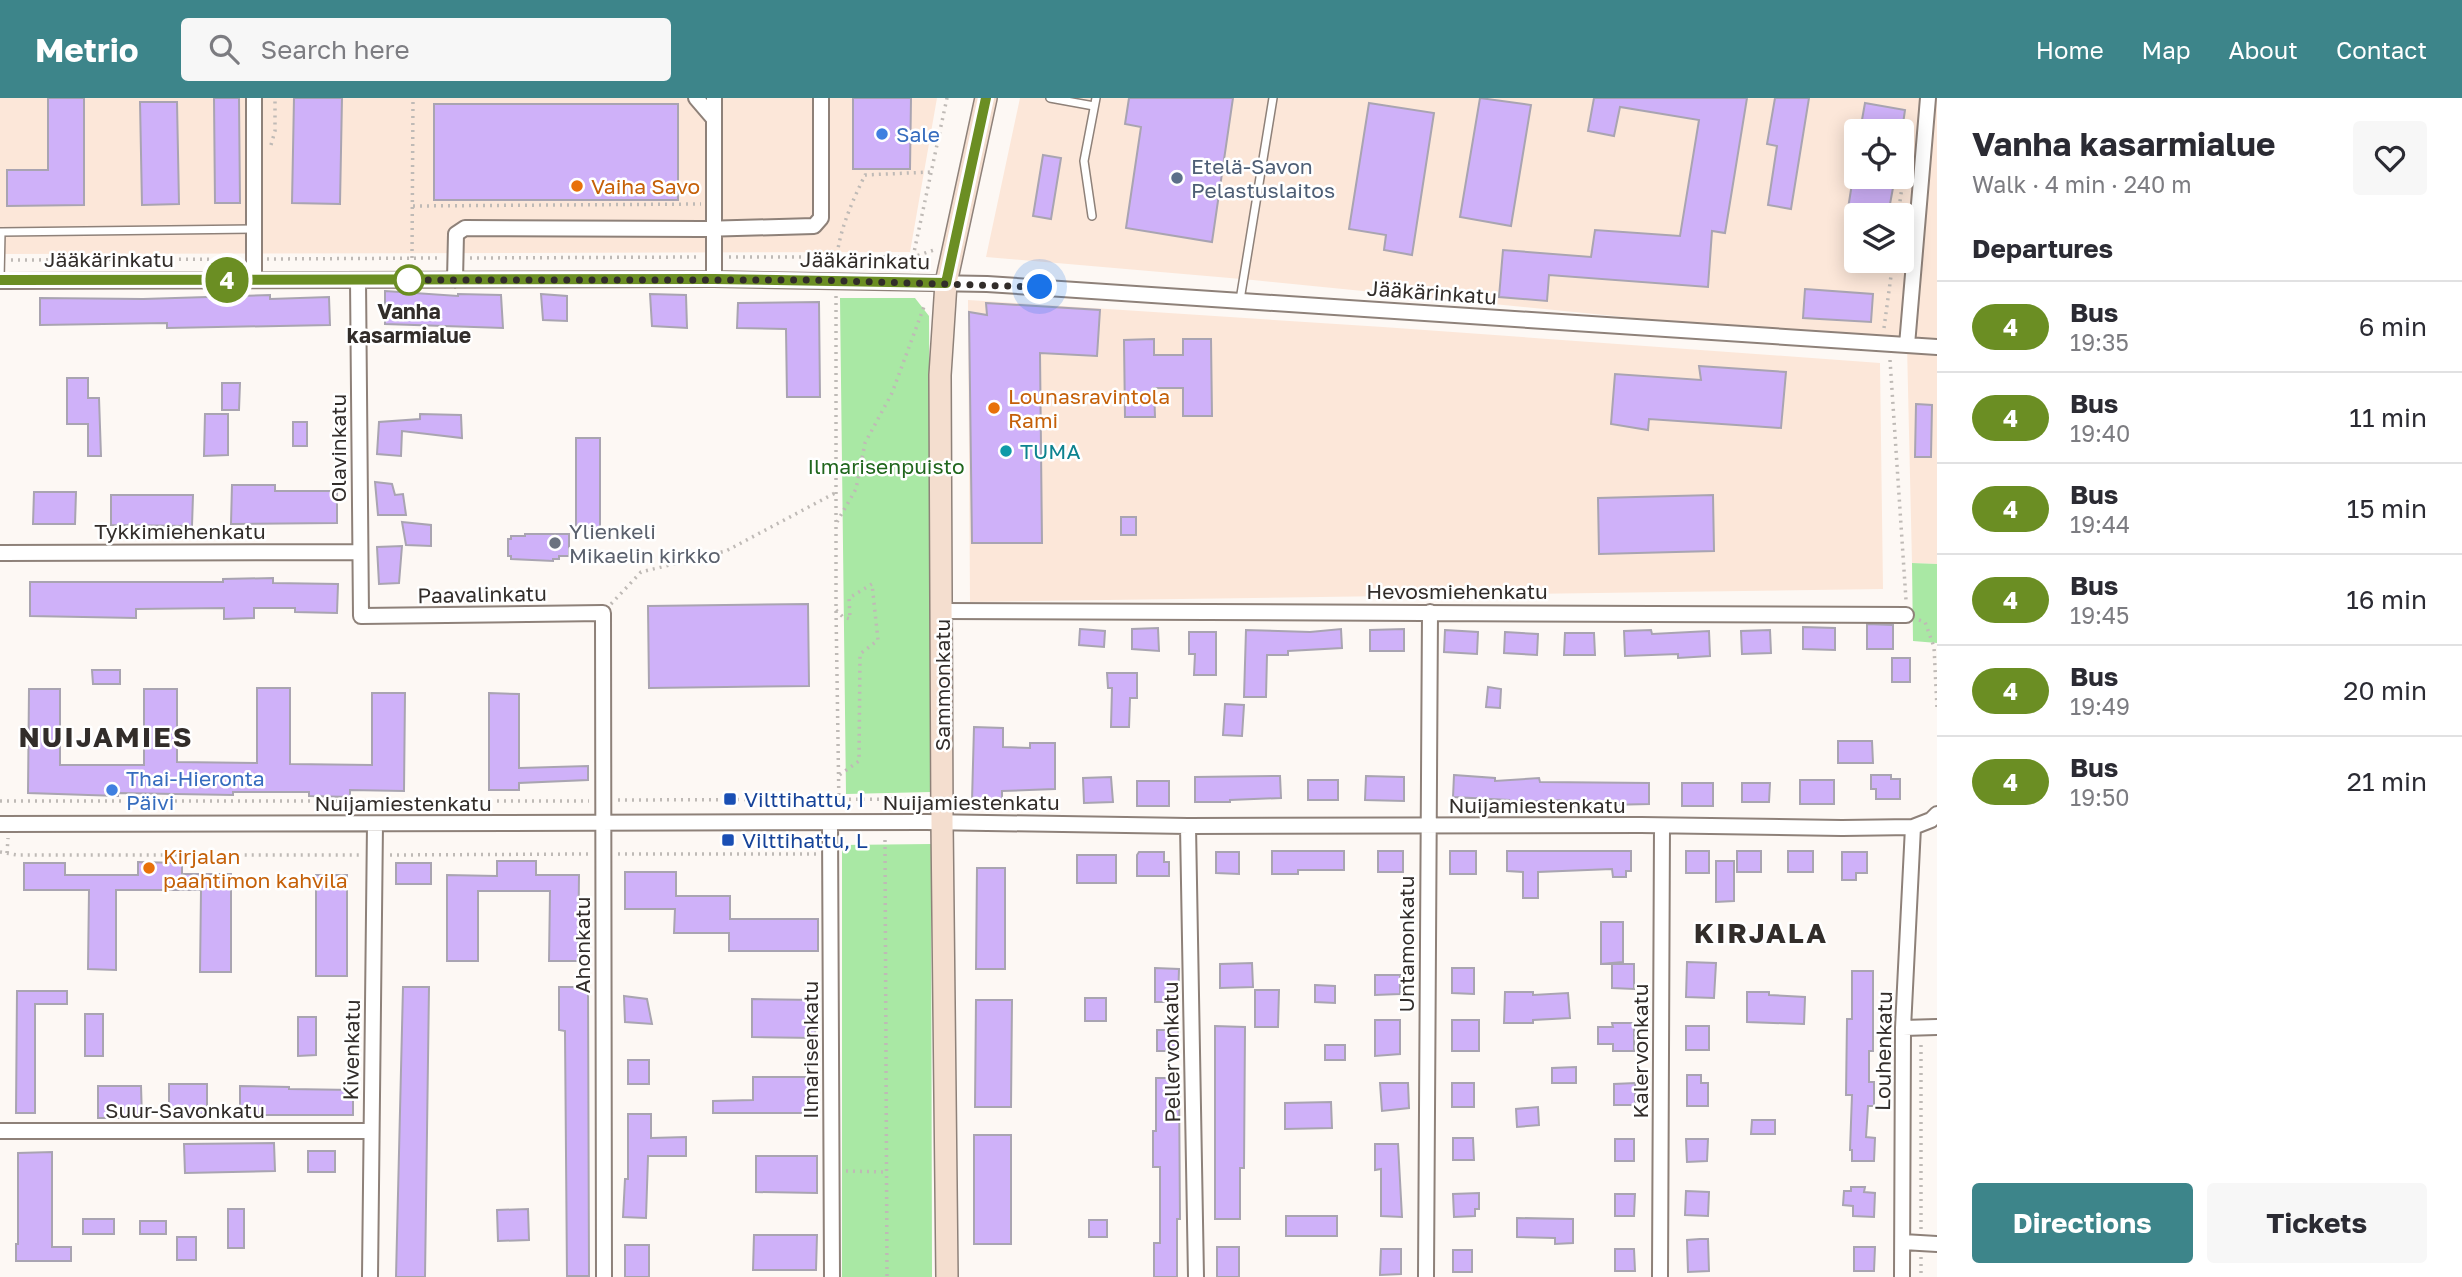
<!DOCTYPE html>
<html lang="en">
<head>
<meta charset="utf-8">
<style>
	:root { --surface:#fff; --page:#f7f7f7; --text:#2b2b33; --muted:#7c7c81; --line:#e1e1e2; --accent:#3d858a }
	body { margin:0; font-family:"Golos Text",sans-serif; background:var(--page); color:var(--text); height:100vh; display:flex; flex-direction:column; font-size:26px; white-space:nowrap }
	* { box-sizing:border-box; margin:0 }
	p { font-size:23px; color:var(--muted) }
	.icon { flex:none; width:38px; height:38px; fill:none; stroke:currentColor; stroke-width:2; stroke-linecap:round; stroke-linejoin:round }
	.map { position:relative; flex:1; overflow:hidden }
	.details { display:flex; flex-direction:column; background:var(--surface); width:525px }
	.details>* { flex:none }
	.badge { padding:0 14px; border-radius:23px; font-size:24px; line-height:46px }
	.controls { position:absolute; left:1844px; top:21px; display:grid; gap:14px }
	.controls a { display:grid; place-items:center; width:70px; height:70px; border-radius:7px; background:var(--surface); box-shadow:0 4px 18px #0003; font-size:35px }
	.you { position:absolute; width:35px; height:35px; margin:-18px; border:5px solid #fff; border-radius:50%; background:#1a73e8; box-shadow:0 0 0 10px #1a73e833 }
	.map>.badge { position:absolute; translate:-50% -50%; box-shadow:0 0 0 4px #fff }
	h2 { padding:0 35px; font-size:26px; line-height:63px }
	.round { display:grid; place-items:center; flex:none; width:74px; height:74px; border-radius:7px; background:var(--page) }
	.headline { display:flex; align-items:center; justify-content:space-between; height:119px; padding:0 35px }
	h1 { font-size:33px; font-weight:700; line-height:52px }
	.primary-button { display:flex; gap:14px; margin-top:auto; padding:14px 35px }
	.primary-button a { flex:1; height:80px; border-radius:7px; background:var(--accent); color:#fff; font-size:28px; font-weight:700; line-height:80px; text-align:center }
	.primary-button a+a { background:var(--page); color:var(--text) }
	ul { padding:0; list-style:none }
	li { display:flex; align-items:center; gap:21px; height:91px; padding:0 35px; border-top:2px solid var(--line) }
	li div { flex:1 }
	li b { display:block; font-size:26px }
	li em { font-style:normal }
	li .badge { min-width:77px; font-weight:700; text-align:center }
	header { display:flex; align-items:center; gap:42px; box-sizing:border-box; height:98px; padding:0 35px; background:var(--accent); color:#fff }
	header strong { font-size:33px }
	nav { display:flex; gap:38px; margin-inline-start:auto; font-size:24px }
	.search { width:490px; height:63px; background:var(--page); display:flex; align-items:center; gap:18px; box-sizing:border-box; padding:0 24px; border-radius:7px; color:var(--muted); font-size:26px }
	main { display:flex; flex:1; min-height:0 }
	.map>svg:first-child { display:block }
	.built { fill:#fce7d9; fill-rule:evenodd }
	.green { fill:#a9e8a4 }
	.building { fill:#cfb1f9; stroke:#a9a4b1; stroke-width:2 }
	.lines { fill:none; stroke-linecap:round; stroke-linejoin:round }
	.lane-casing { stroke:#8e8179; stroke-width:10 }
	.street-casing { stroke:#8e8179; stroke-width:18 }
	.secondary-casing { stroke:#8e8179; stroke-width:24 }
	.path { stroke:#bfbab6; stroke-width:3.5; stroke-dasharray:2 5; stroke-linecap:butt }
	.lane { stroke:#fff; stroke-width:7 }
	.street { stroke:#fff; stroke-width:14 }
	.secondary { stroke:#f4decf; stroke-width:21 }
	.line-casing { stroke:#fff; stroke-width:16 }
	.line { stroke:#6b8e23; stroke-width:10 }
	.walk { stroke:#322d2a; stroke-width:7; stroke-dasharray:0 12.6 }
	.shop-dot { fill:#3f7fe0; stroke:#fff; stroke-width:2.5 }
	.service-dot { fill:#5c6f8a; stroke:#fff; stroke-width:2.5 }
	.food-dot { fill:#e8710a; stroke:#fff; stroke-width:2.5 }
	.stop-dot { fill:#fff; stroke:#6b8e23; stroke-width:3.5 }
	.culture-dot { fill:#0f9aa8; stroke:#fff; stroke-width:2.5 }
	.worship-dot { fill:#6b7280; stroke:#fff; stroke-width:2.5 }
	.transit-dot { fill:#1a4fb4; stroke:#fff; stroke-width:2.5 }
	.labels { text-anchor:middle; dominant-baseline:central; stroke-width:5; stroke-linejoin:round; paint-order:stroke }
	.shop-label { font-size:21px; fill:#366cbe; stroke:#fff; text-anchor:start }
	.service-label { font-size:21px; fill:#4e5e75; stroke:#fff; text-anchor:start }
	.food-label { font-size:21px; fill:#c56008; stroke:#fff; text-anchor:start }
	.street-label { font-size:21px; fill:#322d2a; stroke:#fff }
	.stop-label { font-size:21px; font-weight:bold; fill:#322d2a; stroke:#fff }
	.culture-label { font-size:21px; fill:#0d838f; stroke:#fff; text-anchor:start }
	.park-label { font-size:21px; fill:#20661d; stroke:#fff }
	.worship-label { font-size:21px; fill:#5b616d; stroke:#fff; text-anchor:start }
	.transit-label { font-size:21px; fill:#164399; stroke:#fff; text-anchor:start }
	.district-label { font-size:28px; font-weight:bold; letter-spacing:2px; fill:#322d2a; stroke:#fff }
</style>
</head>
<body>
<header>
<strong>Metrio</strong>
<div class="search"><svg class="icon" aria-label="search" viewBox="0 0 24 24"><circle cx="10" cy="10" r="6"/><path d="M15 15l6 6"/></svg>Search here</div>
<nav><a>Home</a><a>Map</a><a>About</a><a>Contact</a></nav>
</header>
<main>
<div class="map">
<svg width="1937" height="1179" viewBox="0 0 1937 1179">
	<rect width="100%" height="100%" fill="#fdf8f4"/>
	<!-- built -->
	<path class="built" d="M0,0H937L910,154L0,156Z
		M1020,0H1937V466L1912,465L1907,247L1253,182L986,159ZM1857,33H1902V79H1857ZM1857,117H1902V163H1857Z
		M968,202L1383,229L1880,265L1883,491L970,504Z"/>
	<!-- green -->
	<path class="green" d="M840,200H915L929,218L931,694L846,696Z
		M1912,465L1937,466V545L1913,543Z
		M931,746L932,1179H842V747Z"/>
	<!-- building -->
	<path class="building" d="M48,0H84V107L7,108V72H48Z
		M214,0H239L240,105H215Z
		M294,0H342L340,106L292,105Z
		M853,0H911L910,71H853Z
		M1129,0H1233L1212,144L1126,130L1141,29L1125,26Z
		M1480,0L1531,7L1511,128L1460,119Z
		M1594,0H1747L1725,135L1712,133L1708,189L1549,177L1547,203L1499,199L1503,152L1591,159L1595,132L1680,138L1699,22L1620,9L1614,38L1588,33Z
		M1775,0H1809L1791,111L1768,107L1777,48L1767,46Z
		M140,4H177L179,106L142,107Z
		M1369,5L1434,15L1412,157L1384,152L1386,137L1349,131Z
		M1865,5L1905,12L1902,33H1860Z
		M434,6H678V102H434Z
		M1043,57L1061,60L1051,121L1033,118Z
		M1853,79H1895L1888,117H1847Z
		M1805,191L1873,196L1871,224L1803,220Z
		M385,193L458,198V196L501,197L503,230L385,226Z
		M541,196L567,198V223L543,222Z
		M650,196L686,197L687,230L652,228Z
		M270,197V201L329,199L330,227L167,230V225L40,227V200L143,201Z
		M819,204L820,299H787L786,231L737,230L738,205Z
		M986,205L1100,212L1097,258L1040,255L1042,445H972L969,214L987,217Z
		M1154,241V257H1183V241H1211L1212,318H1183V290H1154L1155,319H1125L1124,242Z
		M1699,268L1786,274L1781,330L1649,321L1648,332L1611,326L1615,276L1701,282Z
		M67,280H88V300H99L101,358H88V326H67Z
		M222,285H240L239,312H222Z
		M1916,306L1932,307L1931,359H1915Z
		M205,316H228V357L204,358Z
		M420,316L461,317L462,340L402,333L401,358L377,356L379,324L420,321Z
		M293,324H307V348H293Z
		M576,340H600V430H576Z
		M375,384L392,386L395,397L403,396L406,417H378Z
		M232,387H275V393H337V425L231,426Z
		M34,394H76L75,426H33Z
		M111,397H193L192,428L111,427Z
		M1713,397L1714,453L1599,456L1598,400Z
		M1121,419H1136V437H1121Z
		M402,424L431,427V448L406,447Z
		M525,436H569V458H559V461H553V463L511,461V458H508V441H511V438H525Z
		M402,448L399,485L379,486L377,449Z
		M273,480V485L338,486L337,515L295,514V510H254V520L224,521V510L136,511V520L30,518V484H223V481Z
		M808,506L809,588L649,590L648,508Z
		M1867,526L1893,527V551H1867Z
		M1803,529L1835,530V552L1803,551Z
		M1158,530L1159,553L1132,551V531Z
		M1080,531L1105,533L1104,549L1079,547Z
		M1341,531L1342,550L1288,553V557H1267L1266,599H1244L1246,532L1310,534Z
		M1404,531V553H1370V532Z
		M1445,532L1478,534L1477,556L1444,554Z
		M1651,532L1652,536L1709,533L1710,558L1678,560V556L1625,558L1624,533Z
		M1770,532L1771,555L1742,556L1741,533Z
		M1189,534H1216V577H1194L1195,556H1189Z
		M1505,534L1538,536L1537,557L1504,555Z
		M1565,535H1594L1595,557H1564Z
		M1892,560H1910V584H1892Z
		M92,572H120V586H93Z
		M1107,575H1137V600H1130L1129,629H1111L1112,590H1108Z
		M1488,589L1501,591L1500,610L1486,609Z
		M257,590H290V666L372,667V595H405L404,693L350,692V699L309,698V694H233V697L118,695V698L28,695L29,591H60V667H144V591H177V664L257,665Z
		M489,595L519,596V670L588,668V682L519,685V692H489Z
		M1225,606L1244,607L1242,638L1223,637Z
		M974,629L1003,630V649L1030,650V645H1055V691L1002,693V704L972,703Z
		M1838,643H1872L1873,665H1838Z
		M1454,677L1495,680V683L1539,680L1540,684L1649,685V706L1607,707V709L1561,708V702L1509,705V702L1453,699Z
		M1871,677H1891V681H1900V701H1876V691H1871Z
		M1280,678L1281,700L1230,702V704H1195V679Z
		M1366,678L1404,679V703L1365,702Z
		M1111,679L1113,704L1084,705L1083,680Z
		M1308,682H1338V702H1308Z
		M1800,682H1834V706H1800Z
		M1137,683H1169V708H1137Z
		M1682,685H1713V708H1682Z
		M1742,685H1770L1769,704H1742Z
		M1272,753H1344V772H1298V776H1272Z
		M1378,753H1403V774H1378Z
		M1450,753H1476V776H1450Z
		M1507,753H1631V773H1626V779H1613L1612,771L1538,774V800H1523V774L1507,773Z
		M1686,753H1709V775H1686Z
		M1737,753H1761V774H1737Z
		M1788,753H1813V774H1788Z
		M1139,754H1164V764H1169V778H1137V757Z
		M1216,754H1239V776L1216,775Z
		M1842,754H1867V775H1856V782H1842Z
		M1077,757H1116V785H1077Z
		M497,763H536V777H579L578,863H549L550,793H478V863H447V777L497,778Z
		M1716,763H1734V803L1716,804Z
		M138,764L182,765V776H231V874H200L201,792H116V872L88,871L89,792H24V765H65V777H138Z
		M396,765H431V786H396Z
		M977,770H1005V871H976Z
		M625,774H676V798H730V821H818V853H729V835H674L675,811H625Z
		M316,777H347V878H316Z
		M1601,824H1623V864L1601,866Z
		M1687,864L1716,865L1714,900L1686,899Z
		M1252,865L1253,889L1220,890V866Z
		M1612,866H1634V891L1612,890Z
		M1155,870L1179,871L1178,904H1155Z
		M1452,870H1474V896L1452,895Z
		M1852,873H1873V953H1869V984H1874V1008H1868L1866,1039L1875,1040L1874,1063H1852V1052H1850L1852,997H1846L1847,921H1852Z
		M1375,877H1400V896L1375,897Z
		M1315,887L1335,888V905L1315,904Z
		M403,889H429L425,1179H396Z
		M559,889H588L589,1178H567L565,933L559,932Z
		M1255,892H1279L1278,929H1255Z
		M17,893H67V906H35V1015H16Z
		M1505,894H1533V897L1568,895L1570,920L1533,922V925H1504Z
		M1747,894H1769V897L1805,899L1804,926L1747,924Z
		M624,898L647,901L652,926L625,924Z
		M1085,900H1106V923H1085Z
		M752,901L816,902L815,940L752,939Z
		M976,902H1012L1011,1009H975Z
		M85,916H103V958H85Z
		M298,919H316V957L298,958Z
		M1375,922H1400V956L1375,958Z
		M1452,922H1479V953H1452Z
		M1612,925H1634V953H1613V946H1598V929H1613Z
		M1215,928L1245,929L1244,1070H1240V1121H1215Z
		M1686,928H1709V952H1686Z
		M1157,932H1178V953H1157Z
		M1325,947H1345V962H1325Z
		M628,962H649V986H628Z
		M1576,969V985H1552V970Z
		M1687,977H1701V985H1708V1008H1687Z
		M753,979H816V1015H713V1003L753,1002Z
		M1156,980H1179L1180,1121H1177V1179H1154V1145H1160V1069H1153V1033H1156Z
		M1380,985H1408L1409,1010L1382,1013Z
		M1452,985H1474V1009H1452Z
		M1635,985V1007H1614V986Z
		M169,986H207V1016H169Z
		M98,988H141L142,1020H98Z
		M240,988L289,989V991L353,992V1017H240Z
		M1331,1004L1332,1030L1285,1031V1005Z
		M1538,1009L1539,1027L1517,1029L1516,1011Z
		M628,1016H651V1040L686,1039V1058H648L646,1120L623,1119L625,1081H628Z
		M1752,1022H1775V1036H1751Z
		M974,1037H1011V1146H974Z
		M1453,1040H1473L1474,1062H1453Z
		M1615,1041H1634V1063H1615Z
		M1686,1041H1708L1707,1063L1687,1064Z
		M274,1045L275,1073L185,1075L184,1046Z
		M1375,1046H1398L1402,1119L1381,1118V1071L1375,1072Z
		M308,1053H335V1074H308Z
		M52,1054V1149H71V1163H16V1146H18V1055Z
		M756,1058H817V1095L756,1094Z
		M1851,1089H1865L1864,1094L1875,1095L1874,1119L1853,1118V1108L1843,1107L1844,1093H1851Z
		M1686,1093L1709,1094L1708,1118L1685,1117Z
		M1479,1095V1111H1475V1118L1454,1119L1453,1096Z
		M1615,1096H1635L1634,1118H1615Z
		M228,1111H244V1150H228Z
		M528,1111L529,1142L498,1143L497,1112Z
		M1286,1118H1337V1138H1286Z
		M1517,1120L1573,1121V1145L1555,1146V1140L1517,1139Z
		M83,1121H114V1136H83Z
		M1089,1122H1107V1139H1089Z
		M140,1123H166V1136H140Z
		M754,1137H817L816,1172H753Z
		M177,1139H196V1162H177Z
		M1700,1141H1708L1709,1173L1688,1174L1687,1142Z
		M625,1147H649V1179H625Z
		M1217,1149H1239V1179H1217Z
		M1854,1149H1875L1874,1173H1854Z
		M1381,1151H1401V1176L1380,1177Z
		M1615,1151H1634L1635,1173H1615Z
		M1453,1152H1472V1174H1453Z"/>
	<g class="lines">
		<!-- lane casing -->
		<g class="lane-casing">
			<path id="lane" d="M1050,0L1094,8
				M1092,118L1084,63L1096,0
				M0,182L1,134L254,131
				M1240,202L1273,0"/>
		</g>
		<!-- street casing -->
		<g class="street-casing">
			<path id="street" d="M254,0V182
				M696,0L714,21
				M714,0V181
				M358,182L361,518L603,515L604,1179
				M455,182L456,136L465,130L701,131L814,128L821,120V0
				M0,183L714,181L987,186L1937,249
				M1907,247L1928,0
				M0,455L360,454
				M942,513L1906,517
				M830,725L832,1179
				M0,726L926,724L1188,728L1641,727L1842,730L1913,729L1931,722L1937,716
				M1188,728L1196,1179
				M1903,930L1937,929
				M0,1033H371
				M1903,1144L1937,1146
				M370,1179L375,726
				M1426,1179L1430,514
				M1660,1179L1662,728
				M1902,1179L1903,930L1913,729"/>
		</g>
		<!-- secondary casing -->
		<g class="secondary-casing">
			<path id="secondary" d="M947,1179L942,724L940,277L946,185L986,0"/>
		</g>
		<!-- path -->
		<path class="path" d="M271,47L275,33V0
			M413,108L701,106
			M1898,117L1905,68
			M729,159H913L937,151
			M913,159L947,0
			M412,160L413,0
			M470,160L700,159
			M267,161L441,160
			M11,162L238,161
			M836,170C837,137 851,106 865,77L931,74
			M836,198V512L839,709
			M1884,230L1893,163
			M1890,262L1906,502
			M837,424L856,391L865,345L892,295L925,206
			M611,506L641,474L726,453L835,395
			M836,512L843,519L850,521L849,500L872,486L878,542L860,556L859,663L838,678
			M1919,522L1925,524L1934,549L1937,610
			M618,702L925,701
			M0,703H589
			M885,742L887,1179
			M0,754L17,757H362
			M7,755L8,740
			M618,756H817
			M390,757L589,756
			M846,1073L886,1074
			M1921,1131V943
			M1921,1159V1179"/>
		<!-- lane -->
		<use href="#lane" class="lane"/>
		<!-- street -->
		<use href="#street" class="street"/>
		<!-- secondary -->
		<use href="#secondary" class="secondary"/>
	</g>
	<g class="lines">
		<!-- line casing -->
		<g class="line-casing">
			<path id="line" d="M0,182L714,181L946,185L986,0"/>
		</g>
		<!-- line -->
		<use href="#line" class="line"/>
		<!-- walk -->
		<path class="walk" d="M409,182H406H811L1040,189"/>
	</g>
	<!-- markers -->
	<g class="shop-dot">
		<circle cx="882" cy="36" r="7"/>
		<circle cx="112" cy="692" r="7"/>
	</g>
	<circle class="service-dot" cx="1177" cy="80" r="7"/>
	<g class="food-dot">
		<circle cx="577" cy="88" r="7"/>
		<circle cx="994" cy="310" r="7"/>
		<circle cx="149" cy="770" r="7"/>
	</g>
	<circle class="stop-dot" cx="409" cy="182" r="14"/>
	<circle class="culture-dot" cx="1006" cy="353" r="7"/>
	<circle class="worship-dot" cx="555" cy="445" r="7"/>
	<g class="transit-dot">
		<rect x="723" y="694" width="14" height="14" rx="3.5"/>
		<rect x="721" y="735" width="14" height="14" rx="3.5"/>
	</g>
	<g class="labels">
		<!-- shop labels -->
		<g class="shop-label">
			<text x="896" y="36">Sale</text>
			<text x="126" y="680">Thai-Hieronta<tspan x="126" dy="24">Päivi</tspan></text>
		</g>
		<!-- service labels -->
		<g class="service-label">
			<text x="1191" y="68">Etelä-Savon<tspan x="1191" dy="24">Pelastuslaitos</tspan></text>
		</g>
		<!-- food labels -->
		<g class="food-label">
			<text x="591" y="88">Vaiha Savo</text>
			<text x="1008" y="298">Lounasravintola<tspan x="1008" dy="24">Rami</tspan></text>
			<text x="163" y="758">Kirjalan<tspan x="163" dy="24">paahtimon kahvila</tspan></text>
		</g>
		<!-- street labels -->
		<g class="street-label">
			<text x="109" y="161">Jääkärinkatu</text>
			<text transform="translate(865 162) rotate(1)">Jääkärinkatu</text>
			<text transform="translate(1432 194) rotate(4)">Jääkärinkatu</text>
			<text transform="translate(338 350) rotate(-90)">Olavinkatu</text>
			<text x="180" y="433">Tykkimiehenkatu</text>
			<text x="1457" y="493">Hevosmiehenkatu</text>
			<text transform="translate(482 496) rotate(-1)">Paavalinkatu</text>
			<text transform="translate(942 587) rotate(-90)">Sammonkatu</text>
			<text x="971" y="704">Nuijamiestenkatu</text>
			<text x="403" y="705">Nuijamiestenkatu</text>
			<text x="1537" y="707">Nuijamiestenkatu</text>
			<text transform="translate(1406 846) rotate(-90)">Untamonkatu</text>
			<text transform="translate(582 847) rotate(-90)">Ahonkatu</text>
			<text transform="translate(351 952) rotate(-89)">Kivenkatu</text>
			<text transform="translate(810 952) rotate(-90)">Ilmarisenkatu</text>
			<text transform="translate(1640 953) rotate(-90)">Kalervonkatu</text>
			<text transform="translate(1883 953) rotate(-89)">Louhenkatu</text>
			<text transform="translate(1171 954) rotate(-91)">Pellervonkatu</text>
			<text x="185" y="1012">Suur-Savonkatu</text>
		</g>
		<!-- stop labels -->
		<g class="stop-label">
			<text x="409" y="213">Vanha<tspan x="409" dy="24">kasarmialue</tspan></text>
		</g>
		<!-- culture labels -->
		<g class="culture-label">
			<text x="1020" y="353">TUMA</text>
		</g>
		<!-- park labels -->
		<g class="park-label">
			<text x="886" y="368">Ilmarisenpuisto</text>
		</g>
		<!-- worship labels -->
		<g class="worship-label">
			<text x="569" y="433">Ylienkeli<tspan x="569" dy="24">Mikaelin kirkko</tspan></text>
		</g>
		<!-- transit labels -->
		<g class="transit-label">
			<text x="744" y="701">Vilttihattu, I</text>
			<text x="742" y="742">Vilttihattu, L</text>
		</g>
		<!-- district labels -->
		<g class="district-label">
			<text x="106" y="638">NUIJAMIES</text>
			<text x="1761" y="834">KIRJALA</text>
		</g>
	</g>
</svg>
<div class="controls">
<a><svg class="icon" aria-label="locate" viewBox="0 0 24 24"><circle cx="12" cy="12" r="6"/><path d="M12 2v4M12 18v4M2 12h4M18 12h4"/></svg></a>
<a><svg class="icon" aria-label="layers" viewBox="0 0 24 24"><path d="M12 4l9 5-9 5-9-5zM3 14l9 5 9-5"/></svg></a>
</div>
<div class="you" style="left:1040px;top:189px"></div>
<b class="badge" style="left:227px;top:182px;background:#6b8e23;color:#fff">4</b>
</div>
<section class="details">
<div class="headline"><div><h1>Vanha kasarmialue</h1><p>Walk · 4 min · 240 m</p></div><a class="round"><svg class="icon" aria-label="heart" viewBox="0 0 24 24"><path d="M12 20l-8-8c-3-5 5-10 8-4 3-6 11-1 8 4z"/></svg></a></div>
<h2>Departures</h2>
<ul>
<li><span class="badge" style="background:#6b8e23;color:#fff">4</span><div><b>Bus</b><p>19:35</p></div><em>6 min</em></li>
<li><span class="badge" style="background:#6b8e23;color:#fff">4</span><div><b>Bus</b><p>19:40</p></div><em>11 min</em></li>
<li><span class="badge" style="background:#6b8e23;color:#fff">4</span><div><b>Bus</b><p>19:44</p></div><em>15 min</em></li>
<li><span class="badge" style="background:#6b8e23;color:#fff">4</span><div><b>Bus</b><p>19:45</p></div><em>16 min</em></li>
<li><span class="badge" style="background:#6b8e23;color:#fff">4</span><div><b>Bus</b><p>19:49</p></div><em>20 min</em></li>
<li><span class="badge" style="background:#6b8e23;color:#fff">4</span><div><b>Bus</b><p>19:50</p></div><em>21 min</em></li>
</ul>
<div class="primary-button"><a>Directions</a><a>Tickets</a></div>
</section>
</main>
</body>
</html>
